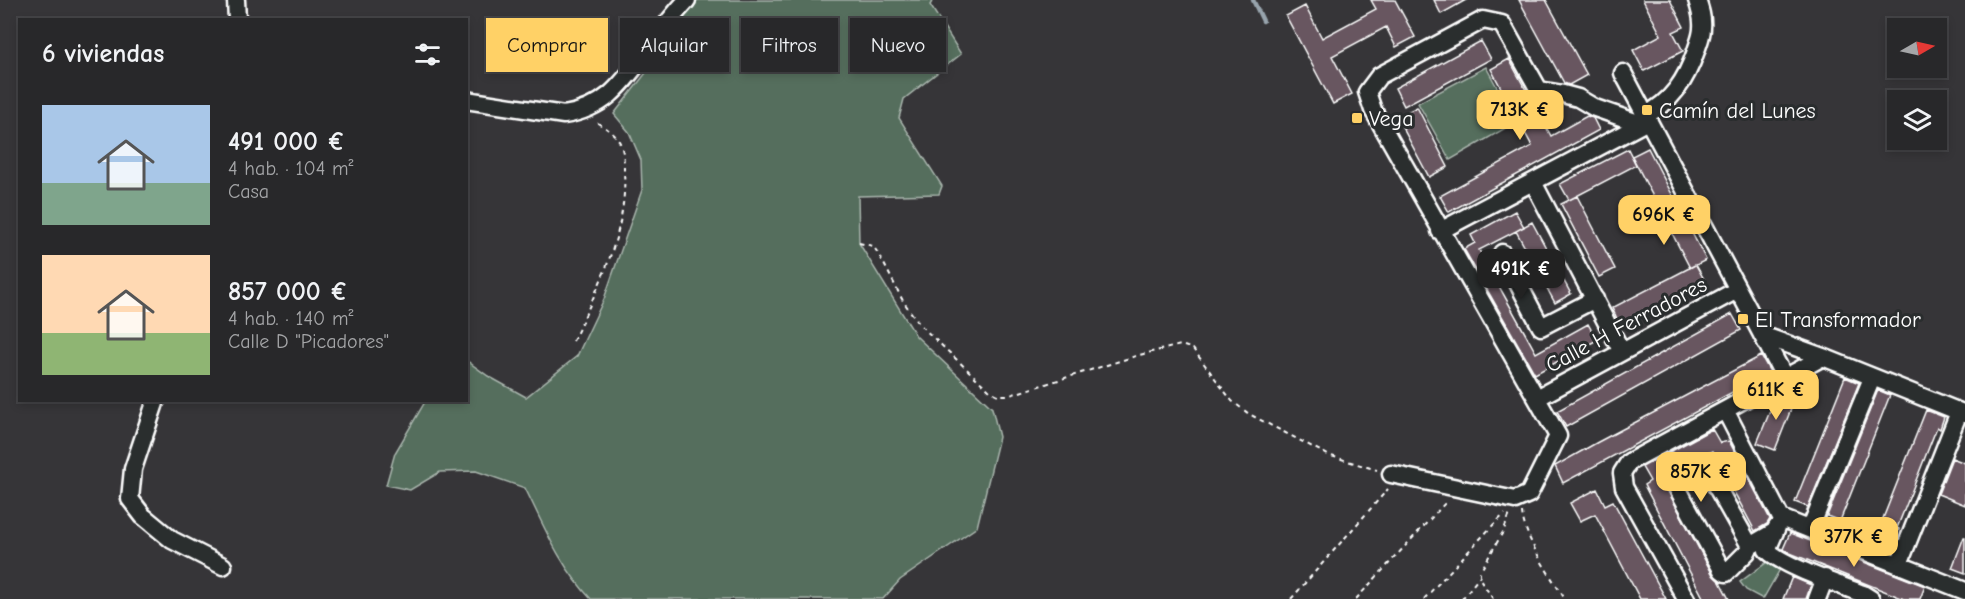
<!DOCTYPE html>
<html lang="es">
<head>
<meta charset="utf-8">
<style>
  body { margin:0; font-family:"Comic Neue",sans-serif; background:#343436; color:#f1f3f6; height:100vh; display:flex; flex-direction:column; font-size:22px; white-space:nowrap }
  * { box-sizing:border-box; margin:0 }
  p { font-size:20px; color:#a5a6a8 }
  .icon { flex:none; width:33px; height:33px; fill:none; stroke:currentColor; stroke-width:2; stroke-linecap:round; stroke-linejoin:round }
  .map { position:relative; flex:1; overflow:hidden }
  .details { position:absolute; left:18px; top:18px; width:450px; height:384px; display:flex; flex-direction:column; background:#28282a; border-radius:0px; box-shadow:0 3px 9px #0003,0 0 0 2px #444447 }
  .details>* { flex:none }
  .guide { position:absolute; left:486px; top:18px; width:570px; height:54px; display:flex; gap:12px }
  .needle { width:39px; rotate:81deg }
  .controls { position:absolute; left:1887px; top:18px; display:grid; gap:12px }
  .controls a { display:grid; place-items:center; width:60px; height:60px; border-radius:0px; background:#28282a; box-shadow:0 3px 9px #0003,0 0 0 2px #444447; font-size:30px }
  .price { position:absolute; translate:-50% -51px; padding:0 14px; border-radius:12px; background:#ffd166; color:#111; font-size:20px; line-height:39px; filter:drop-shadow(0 2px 3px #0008) }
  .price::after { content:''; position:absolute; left:50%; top:36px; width:18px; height:14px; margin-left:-9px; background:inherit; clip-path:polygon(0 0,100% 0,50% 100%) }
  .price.selected { background:#222; color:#fff }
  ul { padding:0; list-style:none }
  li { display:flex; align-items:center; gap:18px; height:150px; padding:0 24px }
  li span { display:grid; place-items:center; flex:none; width:168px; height:120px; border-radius:0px; color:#555 }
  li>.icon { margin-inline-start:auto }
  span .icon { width:72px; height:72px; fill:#fffc; stroke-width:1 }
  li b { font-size:26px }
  h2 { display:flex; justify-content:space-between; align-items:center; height:72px; padding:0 24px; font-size:26px }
  .tag { padding:0 21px; border-radius:0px; background:#28282a; box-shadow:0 3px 9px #0003,0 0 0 2px #444447; font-size:21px; line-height:54px }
  .tag.selected { background:#ffd166; color:#111 }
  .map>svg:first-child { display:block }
</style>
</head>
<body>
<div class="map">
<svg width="1965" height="599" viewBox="0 0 1965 599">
  <rect width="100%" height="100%" fill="#363538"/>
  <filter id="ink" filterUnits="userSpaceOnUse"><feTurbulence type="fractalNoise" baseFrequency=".0167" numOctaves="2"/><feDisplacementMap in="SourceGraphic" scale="12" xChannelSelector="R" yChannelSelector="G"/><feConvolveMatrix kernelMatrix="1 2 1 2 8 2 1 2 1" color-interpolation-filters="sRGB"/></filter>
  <g filter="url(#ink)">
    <path fill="#546e5d" stroke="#aab6ae" stroke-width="1.5" d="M687 0H933L930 5 961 54 904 99 899 118 942 186 939 194 858 196 859 243 916 336 992 408 999 437 977 527 900 580 883 599H591C559 565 545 528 525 488L476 471 440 472 410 490 386 485 395 453 425 402 422 401 466 400 467 361 488 376 526 397 577 356 604 299 642 190 641 160 629 132 614 114 649 69Z
      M1486 67 1516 122 1450 160 1418 103Z
      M1773 558 1783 564 1763 599 1746 590 1740 582Z"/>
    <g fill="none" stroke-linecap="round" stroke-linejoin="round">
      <path stroke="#98a4ad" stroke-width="4.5" d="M1253 0 1263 21"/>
    </g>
    <path fill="#675660" stroke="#fff" stroke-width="1.5" d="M1371 0H1395L1415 37 1396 47 1386 27 1332 56 1352 94 1333 104 1286 16 1305 6 1322 38 1376 9Z
      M1434 0H1466L1441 14Z
      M1519 0H1546L1587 75 1569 85 1564 83Z
      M1643 0H1670L1684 27 1673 32 1683 51 1644 71 1633 50 1661 35Z
      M1481 41 1491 59 1404 106 1395 88Z
      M1509 59 1551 136 1587 116 1593 118 1599 130 1449 212 1440 196 1532 146 1491 69Z
      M1417 107 1448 167 1429 177 1397 117Z
      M1648 148 1706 260 1696 265 1705 281 1620 325 1612 308 1695 265 1690 268 1632 156Z
      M1628 149 1636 165 1569 200 1560 184Z
      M1577 196 1615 269 1599 277 1561 204Z
      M1515 211 1524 227 1479 250 1536 353 1588 324 1597 340 1535 374 1464 249 1475 243 1471 235Z
      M1532 222 1571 294 1555 303 1516 231Z
      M1732 314 1741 330 1566 427 1557 411Z
      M1761 356 1770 372 1563 483 1555 466 1598 442Z
      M1845 377 1859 383 1808 507 1795 502Z
      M1878 390 1890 395 1840 521 1827 516Z
      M1779 393 1795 399 1775 450 1757 443 1777 394Z
      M1926 410 1944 417 1940 429 1937 427 1911 493 1897 528 1899 529 1894 543 1876 536Z
      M1712 429 1720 443 1729 441 1770 519 1767 524 1755 531 1712 451 1670 471 1665 476 1664 483 1713 575 1720 582 1729 599H1704L1644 485 1650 481 1642 467Z
      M1952 458 1965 463V505L1938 494Z
      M1597 489 1605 505 1613 501 1666 599H1640L1595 514 1580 521 1570 503Z
      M1790 533 1925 586 1920 599H1904L1790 553 1783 549Z
      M1964 537H1965V573L1952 568Z
      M1792 577 1811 585 1806 599H1783Z"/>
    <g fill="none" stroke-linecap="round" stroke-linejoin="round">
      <g stroke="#fff" stroke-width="21">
        <path id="minor" d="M236 0 237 20
          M1623 73 1785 378
          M466 100 564 115C608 108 624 81 649 48 661 31 673 15 687 0
          M1644 116C1672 102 1686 80 1696 51 1698 44 1702 36 1702 28 1703 18 1700 9 1697 0
          M1533 182 1622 352
          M1440 231 1646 122
          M1502 253 1541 327 1595 299
          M1762 335 1823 357
          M1537 398 1737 290
          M156 400 133 469 130 499 143 516 172 540 223 566
          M1725 410 1781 518 1965 591
          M1391 474 1515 500 1529 494 1558 436 1373 110 1367 92 1379 76 1483 20 1502 24 1539 90 1563 94 1578 98 1595 108 1641 124
          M1777 527 1767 550C1785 567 1838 584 1863 594L1871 599
          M1810 529 1872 378
          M1750 546 1747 552 1726 573 1722 570 1674 482 1675 480 1703 466 1706 468 1750 546 1774 532
          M1899 564 1959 412
          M1686 599 1624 487 1622 473 1629 462 1823 357 1965 414
          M1817 599 1825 578"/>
      </g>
      <path stroke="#fff" stroke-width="2" stroke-dasharray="4.5 4.5" stroke-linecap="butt" d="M859 243 873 246 880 256 903 301 920 325 990 391 998 395H1010L1139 355 1181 345 1193 349 1232 401 1249 414 1328 455 1377 470
        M573 341C598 287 628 232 624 171 624 161 624 152 620 143 616 134 605 127 596 122
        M1522 512C1524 538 1551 577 1565 599
        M1291 599 1388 489
        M1356 599 1447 501
        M1424 599 1494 524 1505 514
        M1462 599 1480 576
        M1493 599 1480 579V572L1503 532 1510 514"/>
      <use href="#minor" stroke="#2a2d2e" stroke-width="16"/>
    </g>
  </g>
  <g fill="#ffd166" stroke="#2a2d2e" stroke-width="2">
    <rect x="1641" y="104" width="12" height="12" rx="3"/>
    <rect x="1351" y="112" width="12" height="12" rx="3"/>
    <rect x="1737" y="313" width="12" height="12" rx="3"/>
  </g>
  <g text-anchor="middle" stroke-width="6" stroke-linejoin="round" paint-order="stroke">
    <g font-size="22" fill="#fff" stroke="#2a2d2e" text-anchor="start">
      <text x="1659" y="118">Camín del Lunes</text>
      <text x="1369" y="126">Vega</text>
      <text x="1755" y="327">El Transformador</text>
    </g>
    <g font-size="22" fill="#fff" stroke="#2a2d2e">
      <text transform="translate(1626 324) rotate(-28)" y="8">Calle H Ferradores</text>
    </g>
  </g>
</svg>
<div class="controls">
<a><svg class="needle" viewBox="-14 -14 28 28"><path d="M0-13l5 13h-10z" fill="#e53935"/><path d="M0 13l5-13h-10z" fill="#a5a6a8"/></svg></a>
<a><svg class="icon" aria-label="layers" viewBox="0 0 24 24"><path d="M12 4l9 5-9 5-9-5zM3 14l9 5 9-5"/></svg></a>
</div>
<b class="price" style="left:1520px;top:141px">713K €</b>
<b class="price" style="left:1664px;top:246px">696K €</b>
<b class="price selected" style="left:1521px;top:300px">491K €</b>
<b class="price" style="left:1776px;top:421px">611K €</b>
<b class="price" style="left:1701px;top:503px">857K €</b>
<b class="price" style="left:1854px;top:568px">377K €</b>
<div class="guide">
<a class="tag selected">Comprar</a>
<a class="tag">Alquilar</a>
<a class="tag">Filtros</a>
<a class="tag">Nuevo</a>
</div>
<section class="details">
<h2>6 viviendas<svg class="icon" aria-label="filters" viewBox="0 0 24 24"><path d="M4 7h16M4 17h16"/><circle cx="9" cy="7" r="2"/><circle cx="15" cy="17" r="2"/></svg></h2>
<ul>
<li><span style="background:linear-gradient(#a9c7e8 65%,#7fa58c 0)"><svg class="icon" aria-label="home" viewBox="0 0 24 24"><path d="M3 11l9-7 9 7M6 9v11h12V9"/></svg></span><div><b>491 000 €</b><p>4 hab. · 104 m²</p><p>Casa</p></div></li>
<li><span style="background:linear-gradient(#ffd9b3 65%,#8fb573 0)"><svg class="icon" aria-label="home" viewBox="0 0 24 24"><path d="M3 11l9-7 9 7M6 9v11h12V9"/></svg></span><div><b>857 000 €</b><p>4 hab. · 140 m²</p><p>Calle D &quot;Picadores&quot;</p></div></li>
</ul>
</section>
</div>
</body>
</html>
